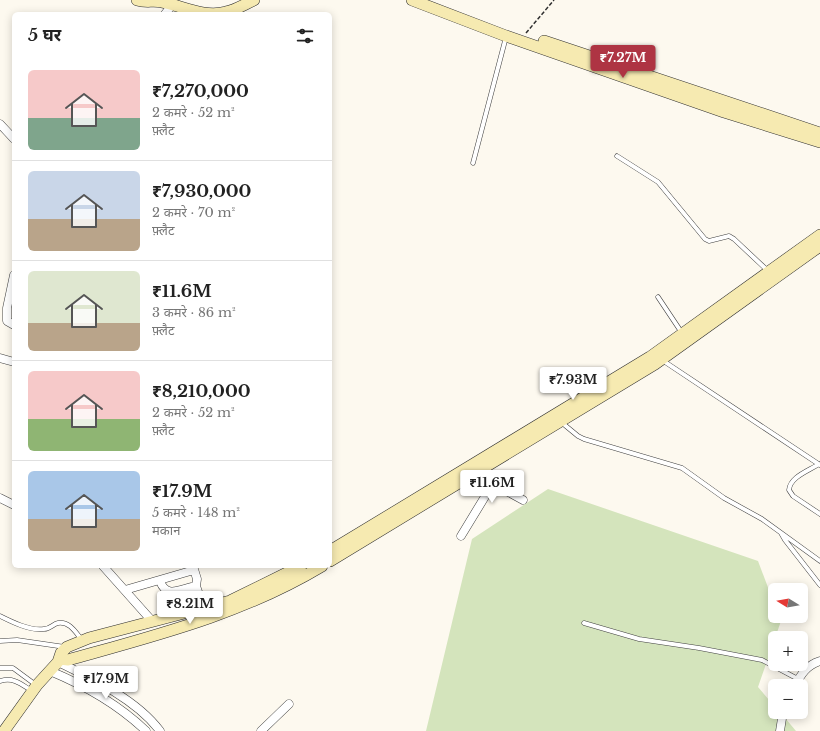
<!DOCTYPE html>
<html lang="hi">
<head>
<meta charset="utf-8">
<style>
  body { margin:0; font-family:"Libre Baskerville","Noto Sans Devanagari",serif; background:#f2f2f2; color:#222; height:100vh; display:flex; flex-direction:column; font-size:15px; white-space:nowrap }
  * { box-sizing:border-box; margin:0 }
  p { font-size:13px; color:#767676 }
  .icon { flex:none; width:22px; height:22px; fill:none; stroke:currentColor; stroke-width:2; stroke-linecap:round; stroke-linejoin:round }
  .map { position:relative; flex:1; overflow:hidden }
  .details { position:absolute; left:12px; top:12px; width:320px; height:556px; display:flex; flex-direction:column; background:#fff; border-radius:6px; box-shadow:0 2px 10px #0003 }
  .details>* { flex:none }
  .needle { width:26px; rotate:281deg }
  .controls { position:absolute; left:768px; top:583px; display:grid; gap:8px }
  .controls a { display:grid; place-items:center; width:40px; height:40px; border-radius:6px; background:#fff; box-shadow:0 2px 10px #0003; font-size:20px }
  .price { position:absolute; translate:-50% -34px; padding:0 9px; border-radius:4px; background:#fff; color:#222; font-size:13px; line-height:26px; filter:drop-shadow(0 1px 2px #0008) }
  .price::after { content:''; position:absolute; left:50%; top:24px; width:12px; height:9px; margin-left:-6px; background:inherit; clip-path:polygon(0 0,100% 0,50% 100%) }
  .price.current { background:#ae3443; color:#fff }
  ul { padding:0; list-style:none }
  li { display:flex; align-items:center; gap:12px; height:100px; padding:0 16px }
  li+li { border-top:1px solid #e0e0e0 }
  li span { display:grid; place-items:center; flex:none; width:112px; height:80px; border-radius:6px; color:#555 }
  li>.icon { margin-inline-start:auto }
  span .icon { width:48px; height:48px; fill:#fffc; stroke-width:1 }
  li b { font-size:17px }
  h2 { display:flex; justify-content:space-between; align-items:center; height:48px; padding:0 16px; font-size:17px }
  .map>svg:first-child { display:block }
</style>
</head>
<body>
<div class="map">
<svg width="820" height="731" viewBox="0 0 820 731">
  <rect width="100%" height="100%" fill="#fdf9ef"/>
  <path fill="#d4e4bc" d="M548 489 758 561 775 606V616H779L781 621 758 687 775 707V712H780L796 731H426L472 539Z"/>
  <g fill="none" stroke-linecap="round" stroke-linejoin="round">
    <g stroke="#404040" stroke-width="5">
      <path id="lane" d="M617 156 658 182 705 239 709 241 729 236 734 239 767 270
        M473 163 506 37
        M658 297 682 333
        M662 360 820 465
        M561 422 578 436 584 439 682 468 724 498 762 519 820 561
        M819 464C808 471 790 477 789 490L793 496 820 514
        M781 533 785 540 820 585
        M0 616C12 622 30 631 44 629 50 629 53 624 58 623 70 621 76 633 82 640
        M584 623 639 639 699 648 762 660 798 679
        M0 641 17 640 65 647
        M0 668H13L36 685
        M0 681C14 677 21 684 32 691"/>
    </g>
    <g stroke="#404040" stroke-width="9">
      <path id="street" d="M165 14 172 5
        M0 124 14 139
        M14 275 7 308V321L14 325
        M0 358 14 362
        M490 482 523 500
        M0 498 14 505
        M461 536 489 490V478L484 468
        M103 566 152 621
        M160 581C166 598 179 590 192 587L196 586 197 579 193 566
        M196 586 204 609
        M125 590 194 570
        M58 662C93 679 137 700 160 731
        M50 671C86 686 118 704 146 731
        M795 686C801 674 807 665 820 661
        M261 731 289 704
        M780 731 783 712"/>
    </g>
    <g stroke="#2f2f2f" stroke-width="12">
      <path id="secondary" d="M137 0C146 3 153 0 162 2 183 6 204 18 226 12 236 10 245 4 254 0
        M412 0 506 36 724 112 820 142
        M544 41 820 133
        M330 551 650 357 820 235
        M330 561 655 364 820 246
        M60 659 68 660C157 635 242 614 322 566
        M4 731 37 685 58 662 61 653 67 647 89 638 230 601 301 566"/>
    </g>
    <path stroke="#2f2f2f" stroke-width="1.5" stroke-dasharray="4 2" stroke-linecap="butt" d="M526 33 554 0"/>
    <use href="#lane" stroke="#fff" stroke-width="4"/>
    <use href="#street" stroke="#fff" stroke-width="8"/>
    <use href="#secondary" stroke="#f6eab1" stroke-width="11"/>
  </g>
</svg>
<div class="controls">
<a><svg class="needle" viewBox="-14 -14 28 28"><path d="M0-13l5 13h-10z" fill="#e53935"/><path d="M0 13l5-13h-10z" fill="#767676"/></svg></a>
<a>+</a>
<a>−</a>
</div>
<b class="price current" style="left:623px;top:79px">₹7.27M</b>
<b class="price" style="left:573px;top:401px">₹7.93M</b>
<b class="price" style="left:492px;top:504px">₹11.6M</b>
<b class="price" style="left:190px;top:625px">₹8.21M</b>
<b class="price" style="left:106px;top:700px">₹17.9M</b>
<section class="details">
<h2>5 घर<svg class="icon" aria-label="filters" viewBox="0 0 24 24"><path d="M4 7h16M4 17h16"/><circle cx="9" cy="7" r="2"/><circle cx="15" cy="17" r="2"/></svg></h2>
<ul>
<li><span style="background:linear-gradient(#f6c9c9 60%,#7fa58c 0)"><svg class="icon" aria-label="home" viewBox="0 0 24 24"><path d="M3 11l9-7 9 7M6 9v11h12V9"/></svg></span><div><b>₹7,270,000</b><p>2 कमरे · 52 m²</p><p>फ़्लैट</p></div></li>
<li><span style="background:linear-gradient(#c9d6e8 60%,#b9a48a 0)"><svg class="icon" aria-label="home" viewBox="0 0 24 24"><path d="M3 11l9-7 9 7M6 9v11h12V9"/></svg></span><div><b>₹7,930,000</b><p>2 कमरे · 70 m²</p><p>फ़्लैट</p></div></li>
<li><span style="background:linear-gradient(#dfe7d0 65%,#b9a48a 0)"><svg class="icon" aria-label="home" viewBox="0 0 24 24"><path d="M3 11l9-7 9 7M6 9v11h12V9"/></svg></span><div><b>₹11.6M</b><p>3 कमरे · 86 m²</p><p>फ़्लैट</p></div></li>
<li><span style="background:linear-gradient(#f6c9c9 60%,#8fb573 0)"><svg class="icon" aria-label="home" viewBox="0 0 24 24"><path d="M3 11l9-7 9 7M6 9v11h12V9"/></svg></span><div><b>₹8,210,000</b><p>2 कमरे · 52 m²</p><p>फ़्लैट</p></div></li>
<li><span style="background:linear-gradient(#a9c7e8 60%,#b9a48a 0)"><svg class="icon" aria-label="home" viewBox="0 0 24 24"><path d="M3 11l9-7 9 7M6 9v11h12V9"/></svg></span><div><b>₹17.9M</b><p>5 कमरे · 148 m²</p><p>मकान</p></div></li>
</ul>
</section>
</div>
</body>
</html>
